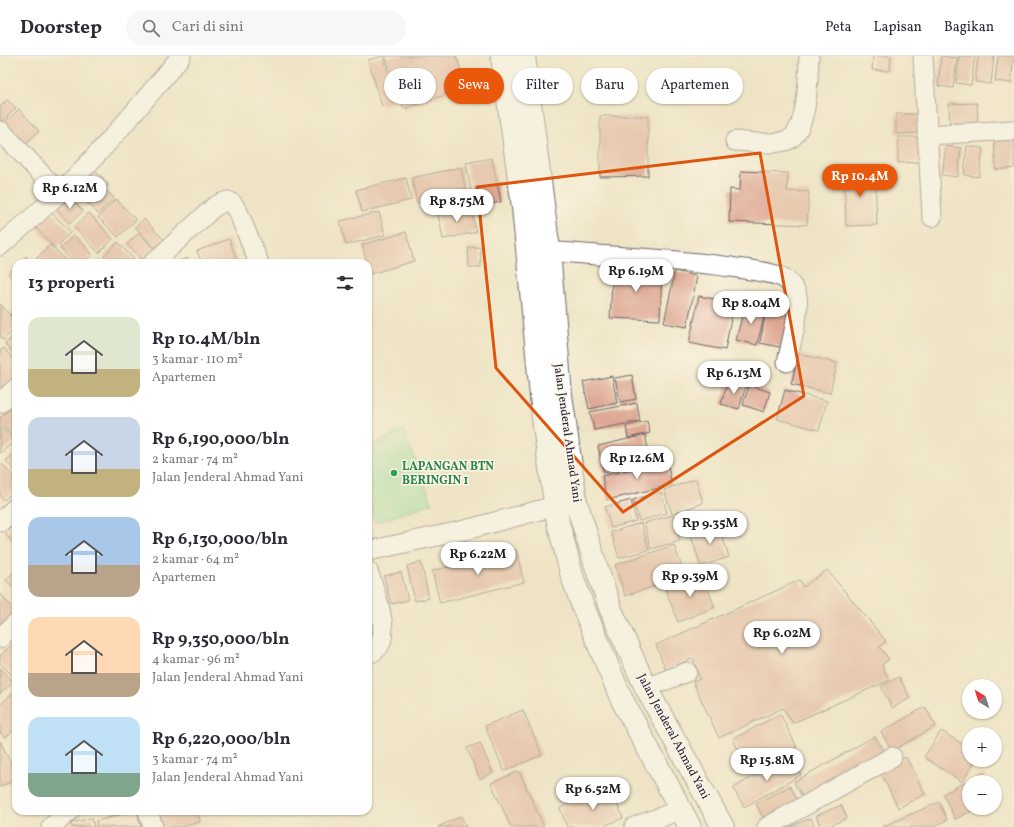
<!DOCTYPE html>
<html lang="id">
<head>
<meta charset="utf-8">
<style>
  body { margin:0; font-family:Vollkorn,serif; background:#f7f7f7; color:#2b2b33; height:100vh; display:flex; flex-direction:column; font-size:15px; white-space:nowrap }
  * { box-sizing:border-box; margin:0 }
  p { font-size:13px; color:#7c7c81 }
  .icon { flex:none; width:22px; height:22px; fill:none; stroke:currentColor; stroke-width:2; stroke-linecap:round; stroke-linejoin:round }
  .map { position:relative; flex:1; overflow:hidden }
  .drawer { position:absolute; left:12px; top:203px; width:360px; height:556px; display:flex; flex-direction:column; background:#fff; border-radius:12px; box-shadow:0 1px 3px #0004 }
  .drawer>* { flex:none }
  .guide { position:absolute; left:384px; top:12px; width:380px; height:36px; display:flex; gap:8px }
  .needle { width:26px; rotate:322deg }
  .controls { position:absolute; left:962px; top:623px; display:grid; gap:8px }
  .controls a { display:grid; place-items:center; width:40px; height:40px; border-radius:50%; background:#fff; box-shadow:0 1px 3px #0004; font-size:20px }
  .price { position:absolute; translate:-50% -34px; padding:0 9px; border-radius:14px; background:#fff; color:#222; font-size:13px; line-height:26px; filter:drop-shadow(0 1px 2px #0008) }
  .price::after { content:''; position:absolute; left:50%; top:24px; width:12px; height:9px; margin-left:-6px; background:inherit; clip-path:polygon(0 0,100% 0,50% 100%) }
  .price.current { background:#ea580c; color:#fff }
  ul { padding:0; list-style:none }
  li { display:flex; align-items:center; gap:12px; height:100px; padding:0 16px }
  li span { display:grid; place-items:center; flex:none; width:112px; height:80px; border-radius:12px; color:#555 }
  li>.icon { margin-inline-start:auto }
  span .icon { width:48px; height:48px; fill:#fffc; stroke-width:1 }
  li b { font-size:17px }
  h2 { display:flex; justify-content:space-between; align-items:center; height:48px; padding:0 16px; font-size:17px }
  .chip { padding:0 14px; border-radius:18px; background:#fff; box-shadow:0 1px 3px #0004; font-size:14px; line-height:36px }
  .chip.current { background:#ea580c; color:#fff }
  header { display:flex; align-items:center; gap:24px; box-sizing:border-box; height:56px; padding:0 20px; background:#fff; border-bottom:1px solid #e1e1e2 }
  header strong { font-size:19px }
  nav { display:flex; gap:22px; margin-inline-start:auto; font-size:14px }
  .search { width:280px; height:36px; background:#f7f7f7; display:flex; align-items:center; gap:10px; box-sizing:border-box; padding:0 14px; border-radius:22px; color:#7c7c81; font-size:15px }
  .map>svg:first-child { display:block }
</style>
</head>
<body>
<header>
<strong>Doorstep</strong>
<div class="search"><svg class="icon" aria-label="search" viewBox="0 0 24 24"><circle cx="10" cy="10" r="6"/><path d="M15 15l6 6"/></svg>Cari di sini</div>
<nav><a>Peta</a><a>Lapisan</a><a>Bagikan</a></nav>
</header>
<div class="map">
<svg width="1014" height="771" viewBox="0 0 1014 771">
  <rect width="100%" height="100%" fill="#fcf5e5"/>
  <filter id="ink" filterUnits="userSpaceOnUse"><feTurbulence type="fractalNoise" baseFrequency=".025" numOctaves="2"/><feDisplacementMap in="SourceGraphic" scale="8" xChannelSelector="R" yChannelSelector="G"/><feConvolveMatrix kernelMatrix="1 2 1 2 8 2 1 2 1" color-interpolation-filters="sRGB"/></filter>
  <filter id="wash" filterUnits="userSpaceOnUse"><feTurbulence type="fractalNoise" baseFrequency=".012" numOctaves="4" result="noise"/><feDisplacementMap in="SourceGraphic" scale="16" xChannelSelector="R" yChannelSelector="G"/><feGaussianBlur stdDeviation="0.9" result="paint"/><feColorMatrix in="noise" values="0 0 0 0 0 0 0 0 0 0 0 0 0 0 0 0 0 1.4 0 .05"/><feComposite in="paint" operator="in"/></filter>
  <g filter="url(#wash)">
    <rect width="100%" height="100%" fill="#eee4c5"/>
    <path fill="#92df9d" stroke="#5a806c" d="M403 373 432 447 375 467 368 440V393Z"/>
    <g id="blocks">
      <path fill="#dea994" d="M383 0 397 45 382 50 368 4Z
        M385 0H456L467 31 404 53Z
        M873 0H891L890 15 872 14Z
        M941 0 957 2 953 32 938 30Z
        M959 0H975L971 29 956 27Z
        M978 0H994L991 28 975 26Z
        M998 0H1014L1011 27 995 25Z
        M7 44 16 52 0 68V51Z
        M977 47 978 70 950 72 949 48Z
        M19 53 39 75 25 88 5 66Z
        M896 58H918L919 77 896 78Z
        M600 60H648V120L600 121Z
        M898 81H921V106L898 107Z
        M1014 84V112L996 114 994 85Z
        M946 90 961 92 958 121 942 119Z
        M967 90 983 92 979 121 964 119Z
        M492 102 501 146 474 151 466 107Z
        M461 111 466 137 417 147 412 122Z
        M95 115 109 129 89 149 75 135Z
        M741 115 788 117 787 135 809 136 807 169 729 166 730 133 740 134Z
        M875 115 877 169 846 170 844 116Z
        M406 122 411 144 362 156 356 134Z
        M106 135 114 142 98 158 91 150Z
        M69 141 83 155 70 167 57 153Z
        M116 143 136 164 118 181 98 161Z
        M471 151 476 176 443 183 438 158Z
        M51 156 71 176 55 192 35 171Z
        M379 156 385 179 346 189 340 165Z
        M89 157 113 183 99 197 74 171Z
        M144 163 167 187 158 195 135 171Z
        M406 176 414 205 370 218 362 189Z
        M139 177 155 194 143 205 127 188Z
        M74 179 92 198 83 207H74L60 192Z
        M229 183 238 207H202L197 195Z
        M118 186 137 207H110L104 200Z
        M50 189 69 207H38L35 204Z
        M480 191 481 211H469L468 192Z
        M26 200 33 207H19Z
        M188 202 190 207H174Z
        M101 203 105 207H96Z
        M16 210V227L8 218Z
        M613 211 662 212 660 264 610 262Z
        M675 215 697 220 687 271 664 267Z
        M699 240 734 247 725 294 689 287Z
        M0 248 16 266V272L3 284 0 281Z
        M745 249 766 253 757 289 736 284Z
        M767 249 791 253 784 292 760 287Z
        M16 253V265L10 259Z
        M16 278V301L5 288Z
        M4 292 16 306V319L2 332 0 329V295Z
        M799 298 837 307 830 337 791 328Z
        M632 319 636 343 620 346 615 322Z
        M612 320 617 347 589 353 583 326Z
        M728 325 746 330 739 353 721 348Z
        M749 329 770 336 764 356 743 349Z
        M785 334 827 345 819 374 777 363Z
        M637 347 640 365 594 374 590 356Z
        M12 351 16 356V385L0 368V362Z
        M647 365 650 377 628 382 626 370Z
        M0 371 13 386 1 397 0 395Z
        M645 379 651 406 604 417 598 390Z
        M16 396V416L6 405Z
        M667 405 672 429 607 444 602 420Z
        M2 408 16 423V434L4 444 0 439V410Z
        M696 423 703 447 672 458 664 434Z
        M661 436 667 457 639 465 633 444Z
        M631 444 636 465 611 472 605 451Z
        M673 459 680 485 651 493 644 467Z
        M16 467V489L5 478Z
        M641 467 649 494 619 502 611 476Z
        M718 467 729 501 701 510 690 477Z
        M674 489 685 520 625 540 615 509Z
        M516 494 524 526 440 547 432 515Z
        M421 506 429 542 415 545 407 510Z
        M16 514V534L6 524Z
        M827 514 886 585 879 591 889 603 882 609 889 624 793 667 783 652 719 682 693 626 700 623 693 602 666 614 656 589 800 524 803 531Z
        M401 516 408 544 391 548 384 520Z
        M702 517 715 551 678 566 665 532Z
        M0 538 16 555V558L0 573Z
        M368 571 374 585 368 588Z
        M16 584V623L0 607V600Z
        M0 612 13 626 0 638Z
        M899 621 910 642 892 652 881 630Z
        M16 634V672L5 682 0 676V649Z
        M925 651 936 670 892 695 881 676Z
        M523 654 542 699 504 715 485 670Z
        M780 658 797 691 749 715 733 683Z
        M941 675 969 692V704H976L962 726 924 701Z
        M875 680 886 698 804 744 794 726Z
        M0 685 16 718V723L0 731Z
        M480 687 493 717 480 723 467 692Z
        M791 700 801 719 744 751 733 732Z
        M906 701 925 738 898 752 880 715Z
        M519 715 544 771H511L491 727Z
        M984 717 989 726H969V752H978L955 763 943 738Z
        M790 730 799 747 765 765 756 748Z
        M610 731 623 762 601 771H567L560 752Z
        M939 746 947 764 932 771H882Z
        M841 749 847 762 827 771H821L816 760Z
        M109 755H127L110 760Z
        M137 755 141 771H97L96 765Z
        M157 755H198L200 766 180 771H161Z
        M461 760 466 771H438Z
        M92 762 94 771H72L71 767Z
        M811 762 815 771H790Z"/>
    </g>
  </g>
  <g filter="url(#ink)">
    <use href="#blocks" fill-opacity="0" stroke="#69666b" stroke-width="1"/>
    <g fill="none" stroke-linecap="round" stroke-linejoin="round">
      <g stroke="#69666b" stroke-width="21">
        <path id="street" d="M923 0 932 161
          M1 75 59 137
          M927 79 1014 74
          M735 85C749 86 772 89 785 85 809 79 808 20 809 0
          M0 190C30 164 60 138 87 109 120 74 151 37 181 0
          M549 195C610 201 671 202 731 211 748 214 766 215 782 221 788 224 793 231 796 237 802 250 790 291 787 306
          M153 207 214 151 221 147 228 145 233 148 239 158 259 207
          M0 347 16 332
          M0 466 16 451
          M368 495 465 474 555 450
          M368 515C374 534 398 589 368 598
          M0 582 16 567
          M646 632 687 616
          M148 755 153 771
          M51 771 70 755
          M634 771 680 754
          M767 771 892 701"/>
      </g>
      <g stroke="#69666b" stroke-width="24">
        <path id="highway" d="M502 0 523 151 544 371 558 466 572 520 582 548 621 642 690 771
          M524 0 549 195 561 339 576 446 597 513 611 554 646 632 723 771"/>
      </g>
      <use href="#street" stroke="#fff" stroke-width="19"/>
      <use href="#highway" stroke="#fff" stroke-width="22"/>
    </g>
  </g>
  <path d="M0 0H1014V771H0ZM760 97 804 340 623 456 496 312 477 131Z" fill="#eee4c5" fill-opacity=".55" fill-rule="evenodd"/>
  <path fill="none" stroke="#de560e" stroke-width="3" stroke-linejoin="round" d="M760 97 804 340 623 456 496 312 477 131Z"/>
  <circle fill="#2e9e5b" stroke="#fcf5e5" stroke-width="1.5" cx="394" cy="417" r="4"/>
  <g text-anchor="middle" stroke-width="3" stroke-linejoin="round" paint-order="stroke">
    <g font-size="12" fill="#22223b" stroke="#fcf5e5">
      <text transform="translate(568 377) rotate(82)" y="4">Jalan Jenderal Ahmad Yani</text>
      <text transform="translate(674 680) rotate(62)" y="4">Jalan Jenderal Ahmad Yani</text>
    </g>
    <g font-size="12" font-weight="bold" fill="#27864d" stroke="#fcf5e5" text-anchor="start">
      <text x="402" y="414">LAPANGAN BTN<tspan x="402" dy="14">BERINGIN 1</tspan></text>
    </g>
  </g>
</svg>
<div class="controls">
<a><svg class="needle" viewBox="-14 -14 28 28"><path d="M0-13l5 13h-10z" fill="#e53935"/><path d="M0 13l5-13h-10z" fill="#7c7c81"/></svg></a>
<a>+</a>
<a>−</a>
</div>
<b class="price current" style="left:860px;top:142px">Rp 10.4M</b>
<b class="price" style="left:70px;top:154px">Rp 6.12M</b>
<b class="price" style="left:457px;top:167px">Rp 8.75M</b>
<b class="price" style="left:636px;top:237px">Rp 6.19M</b>
<b class="price" style="left:751px;top:269px">Rp 8.04M</b>
<b class="price" style="left:734px;top:339px">Rp 6.13M</b>
<b class="price" style="left:637px;top:424px">Rp 12.6M</b>
<b class="price" style="left:710px;top:489px">Rp 9.35M</b>
<b class="price" style="left:478px;top:520px">Rp 6.22M</b>
<b class="price" style="left:690px;top:542px">Rp 9.39M</b>
<b class="price" style="left:782px;top:599px">Rp 6.02M</b>
<b class="price" style="left:767px;top:726px">Rp 15.8M</b>
<b class="price" style="left:593px;top:755px">Rp 6.52M</b>
<div class="guide">
<a class="chip">Beli</a>
<a class="chip current">Sewa</a>
<a class="chip">Filter</a>
<a class="chip">Baru</a>
<a class="chip">Apartemen</a>
</div>
<section class="drawer">
<h2>13 properti<svg class="icon" aria-label="filters" viewBox="0 0 24 24"><path d="M4 7h16M4 17h16"/><circle cx="9" cy="7" r="2"/><circle cx="15" cy="17" r="2"/></svg></h2>
<ul>
<li><span style="background:linear-gradient(#dfe7d0 65%,#c2b280 0)"><svg class="icon" aria-label="home" viewBox="0 0 24 24"><path d="M3 11l9-7 9 7M6 9v11h12V9"/></svg></span><div><b>Rp 10.4M/bln</b><p>3 kamar · 110 m²</p><p>Apartemen</p></div></li>
<li><span style="background:linear-gradient(#c9d6e8 65%,#c2b280 0)"><svg class="icon" aria-label="home" viewBox="0 0 24 24"><path d="M3 11l9-7 9 7M6 9v11h12V9"/></svg></span><div><b>Rp 6,190,000/bln</b><p>2 kamar · 74 m²</p><p>Jalan Jenderal Ahmad Yani</p></div></li>
<li><span style="background:linear-gradient(#a9c7e8 60%,#b9a48a 0)"><svg class="icon" aria-label="home" viewBox="0 0 24 24"><path d="M3 11l9-7 9 7M6 9v11h12V9"/></svg></span><div><b>Rp 6,130,000/bln</b><p>2 kamar · 64 m²</p><p>Apartemen</p></div></li>
<li><span style="background:linear-gradient(#ffd9b3 70%,#b9a48a 0)"><svg class="icon" aria-label="home" viewBox="0 0 24 24"><path d="M3 11l9-7 9 7M6 9v11h12V9"/></svg></span><div><b>Rp 9,350,000/bln</b><p>4 kamar · 96 m²</p><p>Jalan Jenderal Ahmad Yani</p></div></li>
<li><span style="background:linear-gradient(#bfe0f5 70%,#7fa58c 0)"><svg class="icon" aria-label="home" viewBox="0 0 24 24"><path d="M3 11l9-7 9 7M6 9v11h12V9"/></svg></span><div><b>Rp 6,220,000/bln</b><p>3 kamar · 74 m²</p><p>Jalan Jenderal Ahmad Yani</p></div></li>
</ul>
</section>
</div>
</body>
</html>
